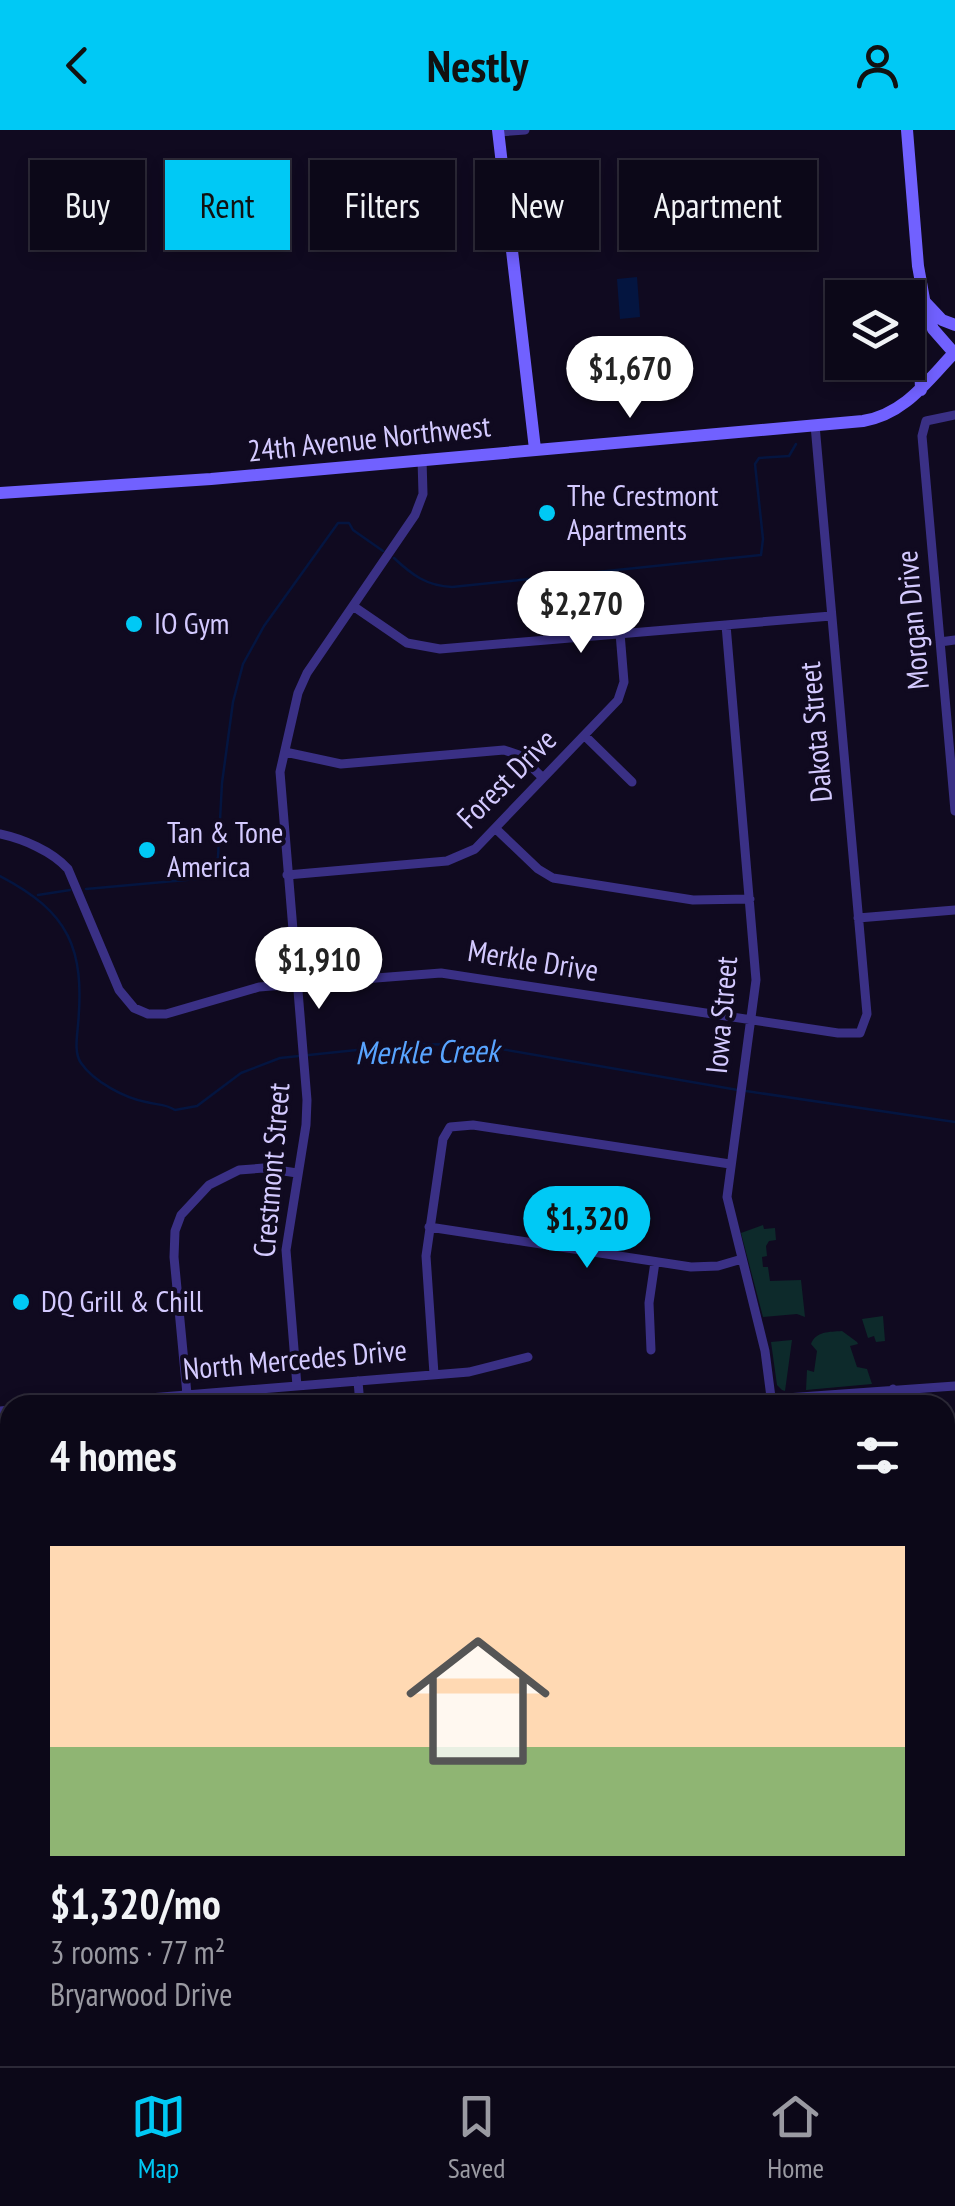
<!DOCTYPE html>
<html lang="en">
<head>
<meta charset="utf-8">
<style>
  body { margin:0; font-family:"PT Sans Narrow",sans-serif; background:#1a1625; color:#f1f3f6; height:100vh; display:flex; flex-direction:column; font-size:38px; white-space:nowrap }
  * { box-sizing:border-box; margin:0 }
  p { font-size:32px; color:#9a9aa2 }
  .icon { flex:none; width:55px; height:55px; fill:none; stroke:currentColor; stroke-width:2; stroke-linecap:round; stroke-linejoin:round }
  .map { position:relative; flex:1; overflow:hidden }
  .panel { position:absolute; left:0px; top:1265px; width:955px; height:672px; display:flex; flex-direction:column; background:#0c0818; border-radius:30px 30px 0 0; box-shadow:0 5px 15px #0003,0 0 0 2px #2c2937 }
  .panel>* { flex:none }
  .banner { position:absolute; left:30px; top:30px; width:895px; height:90px; display:flex; gap:20px }
  .fabs { position:absolute; left:825px; top:150px; display:grid; gap:20px }
  .fabs a { display:grid; place-items:center; width:100px; height:100px; border-radius:0px; background:#0c0818; box-shadow:0 5px 15px #0003,0 0 0 2px #2c2937; font-size:50px }
  .price { position:absolute; translate:-50% -85px; padding:0 22px; border-radius:35px; background:#fff; color:#222; font-size:32px; line-height:65px; filter:drop-shadow(0 2px 5px #0008) }
  .price::after { content:''; position:absolute; left:50%; top:60px; width:30px; height:22px; margin-left:-15px; background:inherit; clip-path:polygon(0 0,100% 0,50% 100%) }
  .price.active { background:#00c9f5; color:#111 }
  ul { padding:0; list-style:none }
  li { display:grid; align-content:center; gap:20px; height:530px; padding:0 50px }
  li span { display:grid; place-items:center; height:310px; border-radius:0px; color:#555 }
  li>.icon { margin-inline-start:auto }
  span .icon { width:180px; height:180px; fill:#fffc; stroke-width:1 }
  li b { font-size:42px }
  h2 { display:flex; justify-content:space-between; align-items:center; height:120px; padding:0 50px; font-size:42px }
  .tag { padding:0 35px; border-radius:0px; background:#0c0818; box-shadow:0 5px 15px #0003,0 0 0 2px #2c2937; font-size:35px; line-height:90px }
  .tag.active { background:#00c9f5; color:#111 }
  header { display:flex; justify-content:space-between; align-items:center; height:130px; padding:0 50px; background:#00c9f5; color:#111; font-size:45px; font-weight:800 }
  .tab-bar { display:flex; justify-content:space-around; align-items:center; height:140px; border-top:2px solid #2c2937; background:#0c0818; font-size:28px; color:#9a9aa2 }
  .tab-bar a { display:grid; justify-items:center; gap:5px }
  .tab-bar .active { color:#00c9f5 }
  .map>svg:first-child { display:block }
</style>
</head>
<body>
<header><svg class="icon" aria-label="back" viewBox="0 0 24 24"><path d="M15 5l-7 7 7 7"/></svg>Nestly<svg class="icon" aria-label="person" viewBox="0 0 24 24"><circle cx="12" cy="8" r="4"/><path d="M4 21q1-7 8-7t8 7"/></svg></header>
<div class="map">
<svg width="955" height="1936" viewBox="0 0 955 1936">
  <rect width="100%" height="100%" fill="#100a20"/>
  <path fill="#0d2a2b" d="M763 1095 764 1099 775 1098 776 1110 769 1111 766 1116 767 1126 762 1127 763 1137H768L770 1151 801 1150 805 1187 797 1184 763 1187 741 1103Z
    M883 1186 885 1211 876 1212 874 1206 868 1208 862 1189Z
    M842 1201 857 1212 858 1214 850 1216 857 1237 867 1239 872 1254 806 1260 807 1240 814 1242 817 1221 811 1214C816 1201 829 1202 842 1201Z
    M792 1210 785 1261 782 1260 777 1255 771 1212Z"/>
  <path fill="#041540" d="M637 147 640 187 620 189 617 149Z"/>
  <g fill="none" stroke-linecap="round" stroke-linejoin="round">
    <path stroke="#041540" stroke-width="2.5" d="M394 428C412 445 427 456 452 457L761 425 763 409 755 334 759 328 789 326 796 314
      M0 746C69 782 85 818 78 895 77 907 74 923 81 933 94 952 125 968 146 972 157 975 166 974 175 980L197 976 241 943 280 928 414 914 478 915 738 960
      M86 759 208 748 218 727 222 653 233 572 243 534 264 496 338 393H349L353 400 383 421
      M38 765 70 760
      M746 961 955 992"/>
    <path stroke="#3a3085" stroke-width="9" d="M499 2 525 0
      M955 285 926 291 922 306 955 681
      M353 476 407 513 440 519 831 486
      M726 495 756 850 727 1067 765 1221 772 1275
      M940 512 955 510
      M585 606 632 652
      M285 622 341 634 504 620 519 625 543 648
      M495 698 538 739 553 748 693 770 750 769
      M0 704C23 709 52 721 68 739L119 860 134 878 148 884H166L259 857 441 843 838 903H860L867 884 815 295
      M287 745 447 731 475 719 618 570 624 552 620 503
      M858 788 955 780
      M429 1097 691 1137 718 1136 742 1129
      M651 1220 649 1173 655 1132
      M434 1244 426 1126 443 1009 450 997 473 995 730 1034
      M358 1251 360 1275
      M297 1256 286 1120 306 995 307 970 280 642 298 563 307 543 415 385 423 364 422 329
      M893 1259 894 1275
      M187 1264 174 1127 175 1101 181 1085 209 1055 239 1040 264 1038 297 1043
      M772 1269 955 1256
      M64 1275 469 1242 528 1227
      M0 1281 10 1280
      M945 1735 955 1734
      M945 1884 949 1936
      M338 1928 346 1936
      M472 1928 473 1936
      M589 1928 590 1936
      M706 1928 707 1936
      M828 1928 829 1936
      M301 1936 312 1928"/>
    <path stroke="#7161ff" stroke-width="12" d="M498 0 535 319
      M907 0 918 136 926 180 933 199 955 224
      M926 173 942 190 955 195
      M921 260 919 198 924 181
      M0 363 211 349 863 291C905 284 927 251 955 222
      M0 1824 10 1823"/>
    <path stroke="#cc51ff" stroke-width="14" d="M0 1340 10 1448
      M0 1468 10 1590
      M42 1928 43 1936
      M54 1928 55 1936"/>
  </g>
  <g fill="#00c9f5" stroke="#100a20" stroke-width="4">
    <circle cx="547" cy="383" r="10"/>
    <circle cx="134" cy="494" r="10"/>
    <circle cx="147" cy="720" r="10"/>
    <circle cx="21" cy="1172" r="10"/>
  </g>
  <g text-anchor="middle" stroke-width="8" stroke-linejoin="round" paint-order="stroke">
    <g font-size="30" fill="#d4caff" stroke="#100a20">
      <text transform="translate(369 309) rotate(-6)" y="10">24th Avenue Northwest</text>
      <text transform="translate(913 490) rotate(-95)" y="10">Morgan Drive</text>
      <text transform="translate(816 602) rotate(-95)" y="10">Dakota Street</text>
      <text transform="translate(507 649) rotate(-45)" y="10">Forest Drive</text>
      <text transform="translate(533 831) rotate(9)" y="10">Merkle Drive</text>
      <text transform="translate(722 885) rotate(-85)" y="10">Iowa Street</text>
      <text transform="translate(272 1040) rotate(-85)" y="10">Crestmont Street</text>
      <text transform="translate(295 1230) rotate(-5)" y="10">North Mercedes Drive</text>
    </g>
    <g font-size="30" fill="#d4caff" stroke="#100a20" text-anchor="start">
      <text x="567" y="376">The Crestmont<tspan x="567" dy="34">Apartments</tspan></text>
      <text x="154" y="504">IO Gym</text>
      <text x="167" y="713">Tan &amp; Tone<tspan x="167" dy="34">America</tspan></text>
      <text x="41" y="1182">DQ Grill &amp; Chill</text>
    </g>
    <g font-size="32" font-style="italic" fill="#58a4ff" stroke="#100a20">
      <text transform="translate(427 922) rotate(-1)" y="11">Merkle Creek</text>
    </g>
  </g>
</svg>
<div class="fabs">
<a><svg class="icon" aria-label="layers" viewBox="0 0 24 24"><path d="M12 4l9 5-9 5-9-5zM3 14l9 5 9-5"/></svg></a>
</div>
<b class="price" style="left:630px;top:291px">$1,670</b>
<b class="price" style="left:581px;top:526px">$2,270</b>
<b class="price" style="left:319px;top:882px">$1,910</b>
<b class="price active" style="left:587px;top:1141px">$1,320</b>
<div class="banner">
<a class="tag">Buy</a>
<a class="tag active">Rent</a>
<a class="tag">Filters</a>
<a class="tag">New</a>
<a class="tag">Apartment</a>
</div>
<section class="panel">
<h2>4 homes<svg class="icon" aria-label="filters" viewBox="0 0 24 24"><path d="M4 7h16M4 17h16"/><circle cx="9" cy="7" r="2"/><circle cx="15" cy="17" r="2"/></svg></h2>
<ul>
<li><span style="background:linear-gradient(#ffd9b3 65%,#8fb573 0)"><svg class="icon" aria-label="home" viewBox="0 0 24 24"><path d="M3 11l9-7 9 7M6 9v11h12V9"/></svg></span><div><b>$1,320/mo</b><p>3 rooms · 77 m²</p><p>Bryarwood Drive</p></div></li>
</ul>
</section>
</div>
<nav class="tab-bar">
<a class="active"><svg class="icon" aria-label="map" viewBox="0 0 24 24"><path d="M3 6l6-2 6 2 6-2v14l-6 2-6-2-6 2zM9 4v14M15 6v14"/></svg>Map</a>
<a><svg class="icon" aria-label="saved" viewBox="0 0 24 24"><path d="M7 4h10v16l-5-4-5 4z"/></svg>Saved</a>
<a><svg class="icon" aria-label="home" viewBox="0 0 24 24"><path d="M3 11l9-7 9 7M6 9v11h12V9"/></svg>Home</a>
</nav>
</body>
</html>
